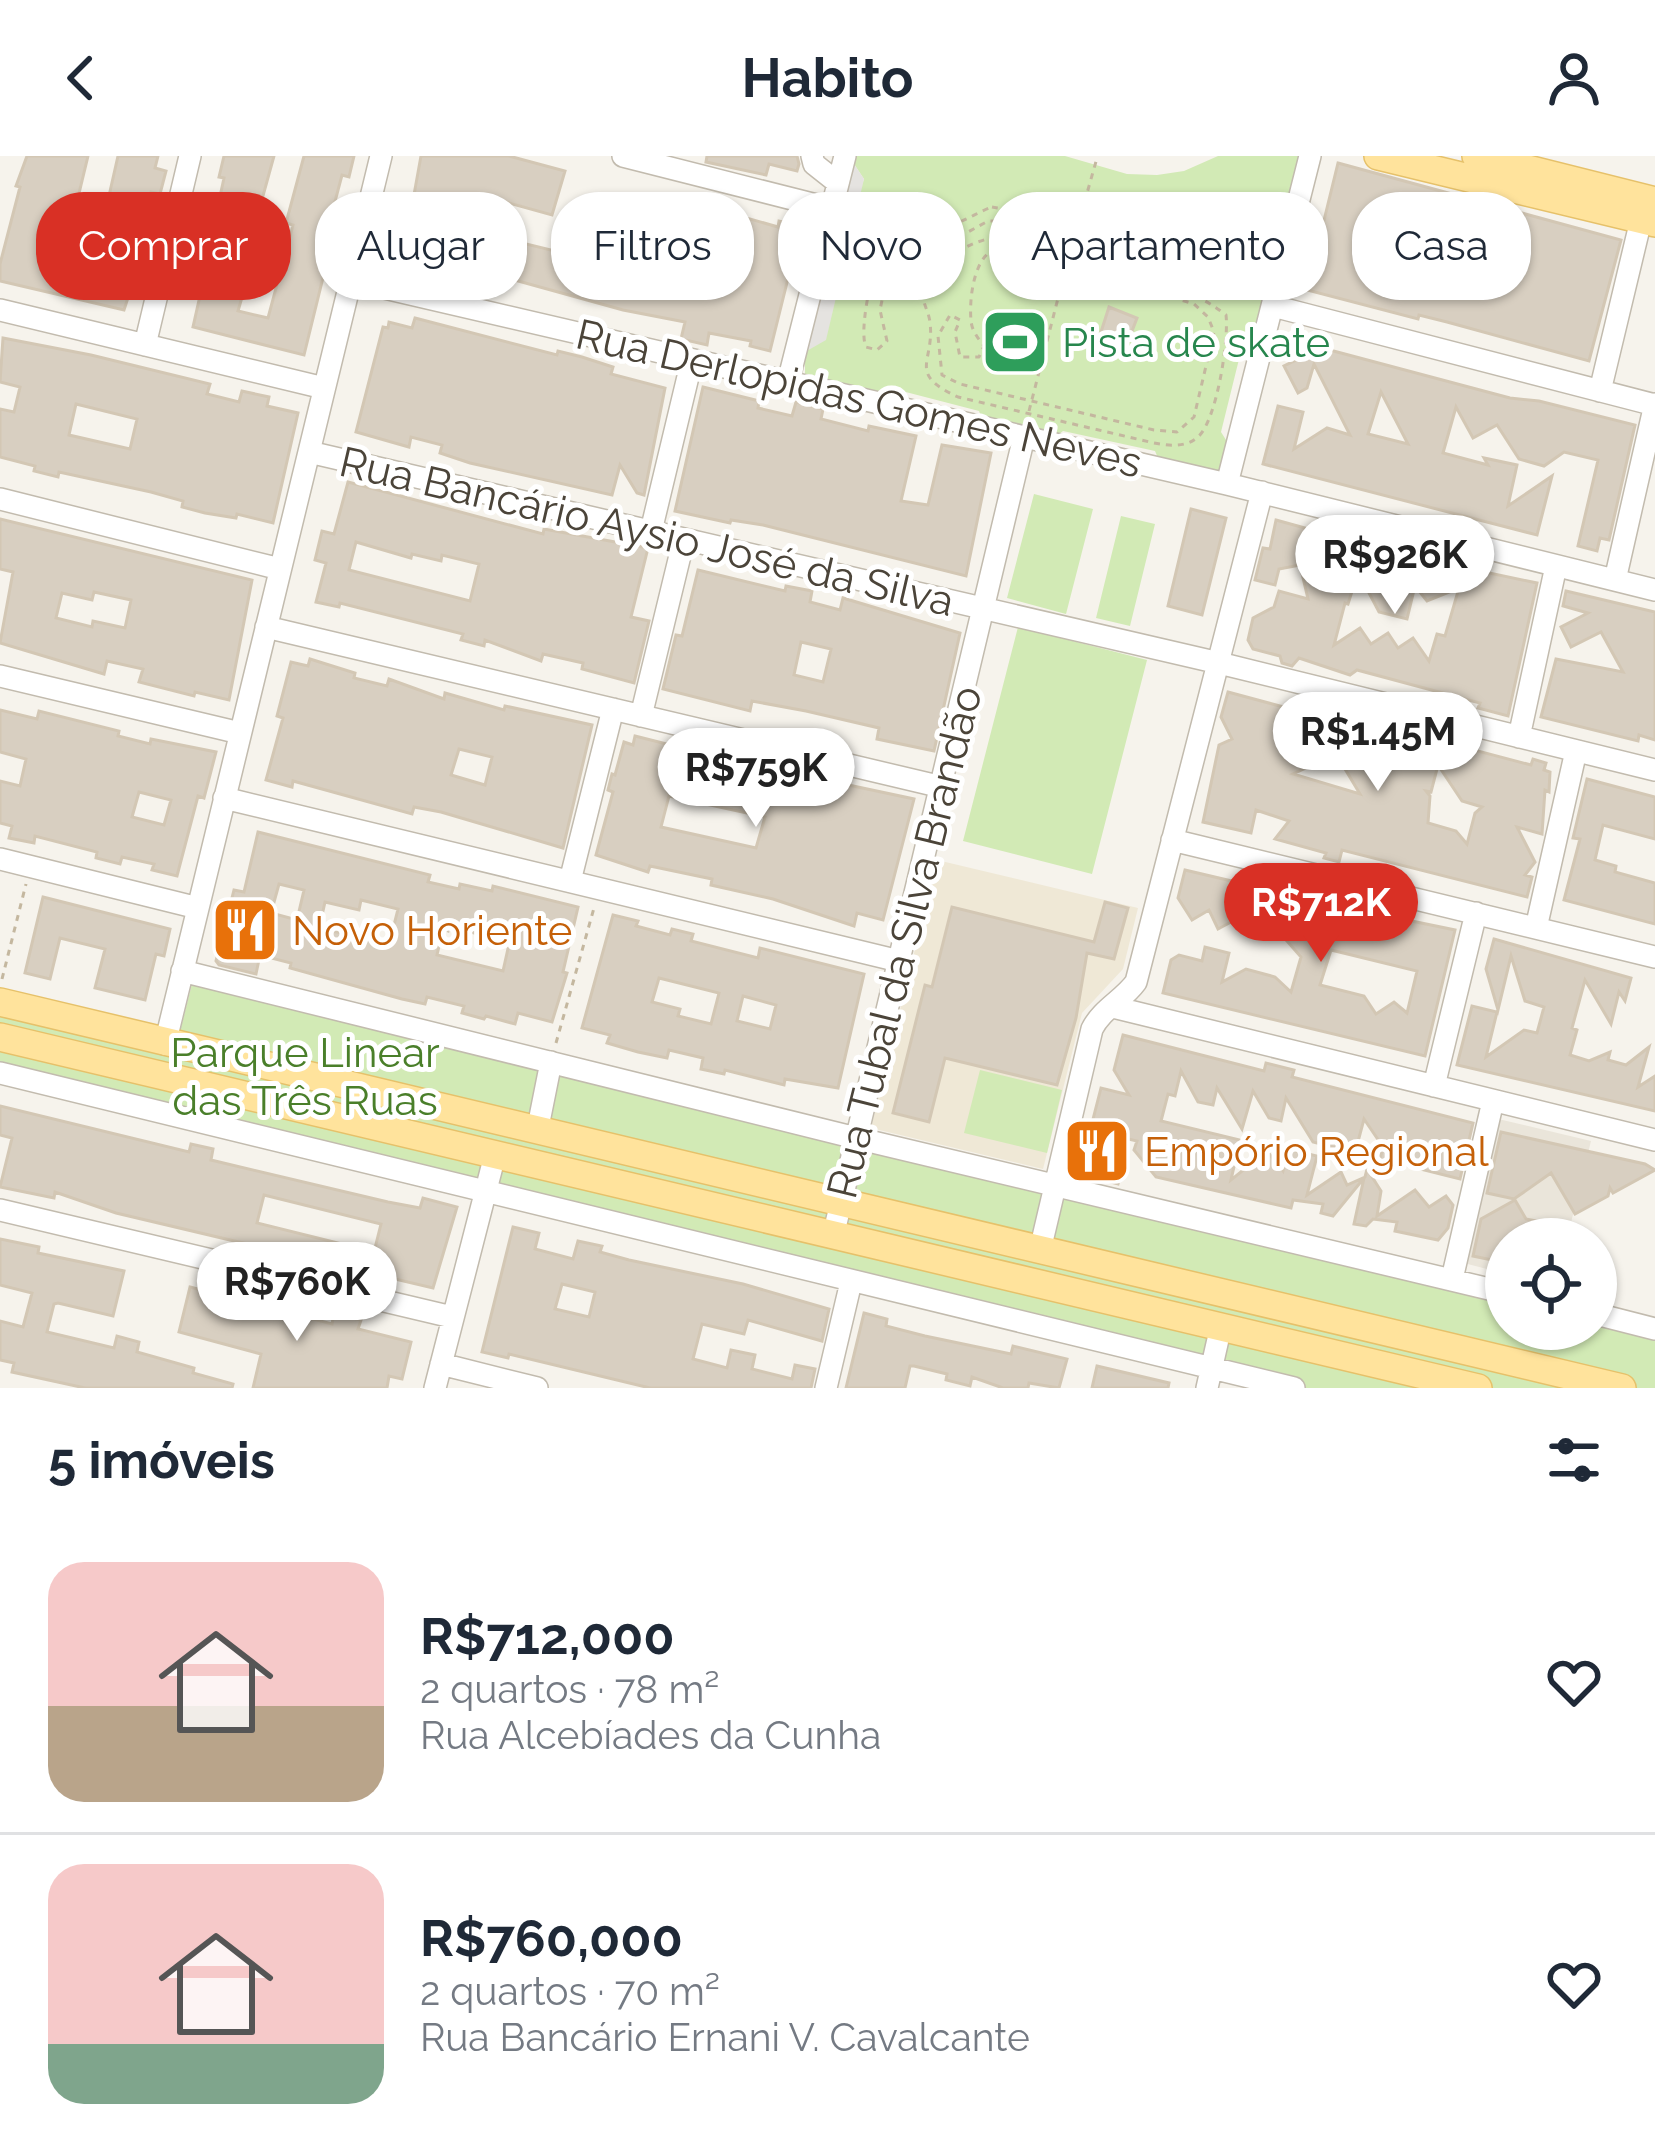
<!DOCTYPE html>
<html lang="pt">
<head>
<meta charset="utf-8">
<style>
  body { margin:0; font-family:Raleway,sans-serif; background:#f6f6f7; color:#1f2937; height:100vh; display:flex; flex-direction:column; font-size:45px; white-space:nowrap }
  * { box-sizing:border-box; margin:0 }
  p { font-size:39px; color:#747a83 }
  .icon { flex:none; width:66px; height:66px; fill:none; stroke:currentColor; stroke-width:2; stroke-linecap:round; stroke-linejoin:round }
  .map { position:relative; height:1232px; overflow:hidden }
  .drawer { display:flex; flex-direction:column; background:#fff; flex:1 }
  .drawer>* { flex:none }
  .guide { position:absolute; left:36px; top:36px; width:1584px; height:108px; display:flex; gap:24px }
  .fabs { position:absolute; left:1485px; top:1062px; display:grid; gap:24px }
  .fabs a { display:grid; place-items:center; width:132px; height:132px; border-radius:50%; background:#fff; box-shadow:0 3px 9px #0004; font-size:60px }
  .price { position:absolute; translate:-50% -102px; padding:0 27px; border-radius:42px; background:#fff; color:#222; font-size:39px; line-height:78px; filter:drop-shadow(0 3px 6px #0008) }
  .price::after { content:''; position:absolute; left:50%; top:72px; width:36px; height:27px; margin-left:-18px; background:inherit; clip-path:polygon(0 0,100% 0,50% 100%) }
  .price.selected { background:#d93025; color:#fff }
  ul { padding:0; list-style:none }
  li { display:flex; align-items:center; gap:36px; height:300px; padding:0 48px }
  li+li { border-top:3px solid #e0e1e3 }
  li span { display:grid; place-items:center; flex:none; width:336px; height:240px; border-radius:36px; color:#555 }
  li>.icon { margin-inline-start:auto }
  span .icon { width:144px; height:144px; fill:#fffc; stroke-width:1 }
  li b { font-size:51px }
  h2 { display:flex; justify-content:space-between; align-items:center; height:144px; padding:0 48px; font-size:51px }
  .tag { padding:0 42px; border-radius:48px; background:#fff; box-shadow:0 3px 9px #0004; font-size:42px; line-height:108px }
  .tag.selected { background:#d93025; color:#fff }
  header { display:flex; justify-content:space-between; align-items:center; height:156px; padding:0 48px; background:#fff; font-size:54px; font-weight:700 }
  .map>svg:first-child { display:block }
</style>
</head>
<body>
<header><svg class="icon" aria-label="back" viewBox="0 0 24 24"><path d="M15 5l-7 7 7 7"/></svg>Habito<svg class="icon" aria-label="person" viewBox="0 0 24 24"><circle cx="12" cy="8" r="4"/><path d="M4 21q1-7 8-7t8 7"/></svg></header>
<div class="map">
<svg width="1655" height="1232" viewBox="0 0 1655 1232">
  <rect width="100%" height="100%" fill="#f6f3ec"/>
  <path fill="#eae5da" d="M1494 962 1591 985 1567 1083H1506V1118L1460 1106Z"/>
  <path fill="#efe8d6" d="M937 704 1138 752 1123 813 1082 857 1043 1013 871 972Z"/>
  <path fill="#d2eab5" d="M856 0H1065L1127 18 1157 19 1184 15 1218 0H1302L1259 176 1244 183 1221 276 1231 292 1221 322 1161 309 1155 295 1063 275 1053 283 983 266 979 255 898 234 887 243 805 220V196L864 23 854 8Z
    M1034 338 1093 353 1066 458 1007 442Z
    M1121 360 1155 368 1130 470 1096 462Z
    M1018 471 1147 504 1092 718 963 685Z
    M196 812 1463 1117 1506 1129V1173H1596V1155L1655 1172V1232H1288L0 928V840L178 883Z
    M980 914 1062 934 1047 997 964 977Z"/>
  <path fill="#e5e3e0" d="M854 8 864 23 826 184 805 196Z"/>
  <path fill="#d8cfc1" stroke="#d3c7b4" stroke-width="3" fill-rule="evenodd" d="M27 0H88L75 54 104 62 118 0H158L155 12 166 15 160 38 151 36 142 72 150 74 124 154 0 125V108L20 31 16 30Z
    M224 0H274L256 65 251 92 256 93 238 155 268 162 293 69 286 67 304 0H354L349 21 342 19 325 83 332 85 304 199 193 171 206 113 189 109 197 78 211 82 224 22 219 21Z
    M421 0H509L565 15 552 59 498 44 496 49 464 42 457 71 608 108 612 94 641 100 653 50 662 52 663 48 710 58 712 52 778 71 779 65 801 70 770 195 750 190 751 185 709 177 707 189 681 183 685 166 623 154 511 123 426 108 422 122 385 112 400 70 408 72Z
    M707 0H797L799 8 797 15 769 8 766 19 706 6Z
    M1338 7 1621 84 1589 205 1447 166 1419 159 1418 163 1307 134Z
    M1109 151 1137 162 1127 188 1100 179Z
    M415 162 557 199 558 195 582 201 613 211 611 218 665 232 644 339 637 337 620 309 612 339 470 307 440 297 442 289 411 281 409 291 356 276 383 171 388 172 389 166 412 172Z
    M3 182 91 199 210 228 207 238 239 246 242 235 269 241 267 250 298 257 273 367 237 358 236 362 205 357 182 351 183 345 151 336 59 316 58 321 34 315 35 310 0 301V253L14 256 20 231 0 226ZM76 248 137 263 130 293 69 279Z
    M1296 185 1510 242 1539 245 1635 269 1609 384 1600 382 1597 395 1578 390 1598 304 1564 296 1544 310 1519 303 1497 269 1473 282 1456 251 1443 297 1488 309 1484 302 1517 309 1508 350 1552 320 1537 379 1263 308 1278 250 1303 256 1294 293 1327 272 1350 279 1314 208 1307 232 1298 237 1284 210 1296 204ZM1381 236 1408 288 1368 278Z
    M703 231 759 245 758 252 792 260 796 246 823 253 821 263 868 275 869 270 916 280 901 345 928 349 942 289 991 297 966 420 763 369 731 364 730 367 675 355Z
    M348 326 543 378 544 373 648 392 631 461 649 465 634 527 582 513 583 507 543 498 541 505 485 484 484 490 461 484 463 478 340 447 339 451 316 446 326 407 315 404 322 375 334 378ZM356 386 411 402 412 398 441 405 442 399 479 408 470 445 349 414Z
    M1191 353 1226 362 1202 459 1168 450Z
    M0 363 252 424 229 544 195 536 194 540 139 526 143 513 107 505 104 518 0 487 13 416 0 413ZM94 436 131 444 125 472 93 465 92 471 56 462 62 437 92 444Z
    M1276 364 1395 397 1537 427 1508 560 1478 552 1480 547 1357 514 1350 519 1299 502 1292 510 1282 507 1280 500 1253 493 1248 484 1253 462 1274 451 1279 435 1308 443 1300 409 1279 413 1275 429 1255 424 1263 392 1270 393ZM1358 416 1379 456 1407 463 1415 430 1427 445 1459 432 1445 480 1437 478 1429 505 1413 482 1398 492 1388 477 1371 488 1360 472 1334 489 1345 447 1348 448Z
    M698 414 785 435 786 430 812 435 810 446 840 454 843 442 960 477 934 595 877 583 879 572 806 555 752 545 750 555 663 533 676 479 682 480ZM801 486 831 493 823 526 794 519Z
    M1566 435 1655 456V584L1639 579 1638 585 1541 561 1556 503 1623 516 1601 476 1571 491 1561 471 1588 457 1563 450Z
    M310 503 355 517 354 522 387 530 389 523 444 543 445 537 504 554 505 550 592 569 563 692 441 656 414 651 412 658 293 625 292 631 266 624 283 562 277 560 291 506 308 510ZM459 593 492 601 485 629 451 619Z
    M1228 536 1343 567 1351 559 1377 564 1411 573 1409 582 1457 595 1459 590 1531 609 1533 603 1546 607 1544 614 1550 616 1549 636 1545 634 1542 678 1517 671 1535 706 1525 719 1532 721 1527 741 1342 694 1339 706 1324 702 1326 697 1275 683 1289 665 1256 654 1251 677 1203 666 1219 589 1232 583 1221 561ZM1336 598 1360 638 1293 618ZM1438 609 1462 645 1482 651 1475 657 1467 688 1456 675 1428 667 1430 640 1426 635 1431 636Z
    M0 554 37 563 39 555 119 575 118 580 150 588 151 583 216 596 204 642 198 640 177 720 152 714 154 708 122 701 120 708 96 702 97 696 35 680 34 687 9 682 12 670 0 667V625L20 630 26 603 0 596ZM139 636 171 644 164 669 132 661Z
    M635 580 734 605 732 612 775 624 778 614 914 643 883 764 857 757 854 770 773 743 711 729 712 723 650 710 648 716 596 699 613 636 608 634 612 618 615 619 624 586 633 589ZM669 640 765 661 756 692 661 671Z
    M1587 623 1655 641V683L1603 669 1595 704 1616 710 1615 716 1655 727V768L1564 744 1580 683 1573 682Z
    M258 676 430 719 428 726 459 733 460 728 492 735 493 730 578 751 563 816 567 817 552 866 518 857 515 868 486 860 484 863 462 857 464 850 427 841 425 848 402 843 290 812 291 807 260 799 256 818 219 809 216 805 234 734 244 736ZM279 728 304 734 297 764 271 757ZM361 744 398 753 390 785 319 773 325 746 359 754ZM449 769 509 788 503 815 437 799 443 773 448 775Z
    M1185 714 1240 727 1239 734 1242 728 1279 736 1280 732 1299 736 1298 741 1305 743 1455 774 1425 900 1163 837 1171 804 1179 799 1202 805 1205 791 1229 797 1222 826 1246 813 1275 821 1291 836 1301 801 1280 777 1255 771 1244 759 1218 773 1209 754 1192 764 1178 742ZM1331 794 1417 815 1407 857 1394 846 1376 858 1364 840 1320 829Z
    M43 741 170 773 164 800 156 798 145 844 95 832 105 793 60 782 50 823 25 817Z
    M1105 746 1128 752 1114 803 1087 797 1076 862 1057 929 945 902 929 966 893 957 925 829 932 831 952 751 1094 786Z
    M613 759 638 765 636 770 670 779 672 773 693 778 691 785 758 802 760 792 864 818 838 932 785 923 784 929 725 914 724 918 701 913 703 902 669 894 667 902 638 896 607 887 610 879 582 872ZM659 822 719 837 711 868 678 860 680 853 652 846ZM743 840 776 849 770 873 737 865Z
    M1494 783 1631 822 1625 845 1619 836 1611 868 1585 824 1572 872 1577 874 1570 899 1589 905 1610 896 1608 904 1626 909 1649 891 1638 931 1655 920V955L1457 909 1472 850 1497 856 1486 901 1524 874 1537 877 1544 851 1525 845 1511 800 1498 854 1486 813Z
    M1123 879 1264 915 1266 907 1294 914 1292 921 1473 967 1460 1023 1380 1003 1383 991 1364 963 1355 997 1313 986 1286 942 1281 965 1269 962 1253 935 1242 973 1217 932 1213 949 1198 946 1181 915 1175 940 1168 938 1161 965 1240 984 1231 1024 1267 995 1283 1015 1288 993 1317 1000 1307 1039 1341 1016 1347 1029 1365 1021 1367 1013 1381 1035 1377 1060 1415 1034 1429 1051 1446 1040 1453 1049 1448 1072 1438 1084 1395 1075 1397 1066 1373 1063 1366 1070 1354 1068 1364 1022 1333 1060 1321 1057 1323 1048 1293 1044 1291 1052 1156 1021 1134 994 1137 985 1112 979 1105 1007 1122 1011 1118 1028 1079 1018 1101 932 1129 939 1114 914Z
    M0 950 189 996 191 988 213 993 211 1004 388 1046 420 1052 423 1042 457 1051 433 1132 116 1057 55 1036 54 1042 0 1031 12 982 0 979ZM264 1039 381 1068 374 1096 257 1067Z
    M1501 976 1645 1008 1655 1014 1613 1037 1610 1032 1608 1040 1575 1058 1551 1017 1514 1043 1487 1037Z
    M1515 1044 1526 1063 1541 1066 1537 1083H1506V1107L1473 1100 1481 1063Z
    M513 1071 539 1077 535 1093 573 1103 578 1085 602 1090 600 1096 629 1104 743 1128 829 1153 822 1185 748 1164 744 1178 702 1168 693 1203 727 1212 731 1194 755 1199 752 1213 792 1223 795 1209 815 1213 811 1232H650L509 1198 508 1202 482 1196ZM562 1128 595 1136 589 1161 555 1153Z
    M0 1083 39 1091 38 1097 124 1115 113 1160 58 1147 54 1148 47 1176 114 1192 117 1180 139 1186 137 1196 194 1212 193 1217 233 1228 232 1232H85L12 1216 14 1207 0 1204V1165L23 1171 32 1137 0 1129Z
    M190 1131 332 1168 334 1157 361 1164 358 1173 411 1186 402 1223 389 1220 387 1232H253L261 1198 179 1176Z
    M864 1157 887 1163 886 1170 925 1180 1011 1198 1013 1190 1067 1203 1059 1232 1029 1227 1028 1232H1003L972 1221 970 1230 946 1224 947 1218 914 1210H910L905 1232H846Z
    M1097 1210 1169 1227 1168 1232H1092Z"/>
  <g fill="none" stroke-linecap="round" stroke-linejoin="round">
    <g stroke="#c2bbae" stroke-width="24">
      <path id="minor" d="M623 0 832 53
        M812 0 814 8 838 27
        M350 124 1227 328 1655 434
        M1273 150 1655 249
        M0 154 324 232
        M145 189 190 0
        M788 226 845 0
        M1600 235 1641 64
        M309 296 1219 507 1655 614
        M1227 328 1310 0
        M0 343 280 413
        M651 375 692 204
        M1615 424 1655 248
        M266 471 942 631
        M0 520 240 577
        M641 560 684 383
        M1519 581 1556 410
        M224 642 899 805
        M1172 684 1655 801
        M0 703 198 752
        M570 725 613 553
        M1536 772 1576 595
        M182 815 856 982 1506 1137
        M1113 851 1655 984
        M165 888 381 0
        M0 917 1294 1232
        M1434 930 1476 757
        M537 976 551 906
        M0 1054 452 1161
        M833 1080 1024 281
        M1040 1094 1092 873C1102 853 1123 844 1136 826L1262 336
        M1452 1123 1493 945
        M1596 1158 1655 1173
        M441 1208 537 1232
        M435 1232 495 999
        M826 1232 851 1126
        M1207 1232 1221 1170"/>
    </g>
    <g stroke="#e6c16a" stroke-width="30">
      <path id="major" d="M1378 0 1655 67
        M1476 0 1655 45
        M0 846 1622 1232
        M0 881 1478 1232"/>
    </g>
    <path stroke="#c4b79f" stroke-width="3" stroke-dasharray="6 6" stroke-linecap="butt" d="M992 51C1018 56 1064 59 1082 79 1093 92 1096 105 1114 112 1156 130 1188 129 1226 159 1229 184 1217 262 1199 280 1186 292 1170 290 1154 287L958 241C906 217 935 207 930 166 928 152 920 145 924 130 927 116 937 110 948 102 986 75 1030 70 1066 104V117L1055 124 1044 120C1039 108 1036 106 1026 99 981 69 968 129 971 165 972 175 978 182 984 190L979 201H960L955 176 960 164 950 159 938 180 942 219 960 228 1154 274 1177 276 1194 261 1214 176 1208 161 1194 148 1092 116 1065 81 1007 65H988L959 81 906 76 889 111 880 154 887 185 877 194 866 191C857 172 878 80 896 67 911 58 925 70 941 70 959 70 975 57 992 51Z
      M1068 104 1097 2
      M1029 255 1064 119
      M2 823 26 728
      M556 887 594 752"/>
    <use href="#minor" stroke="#fff" stroke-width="21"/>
    <use href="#major" stroke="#ffe39c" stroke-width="27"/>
  </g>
  <defs>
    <g id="stadium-square" transform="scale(3.45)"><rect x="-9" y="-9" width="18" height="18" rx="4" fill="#2e9e5b" stroke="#fff"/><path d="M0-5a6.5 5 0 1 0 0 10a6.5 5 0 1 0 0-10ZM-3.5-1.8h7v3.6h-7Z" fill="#fff"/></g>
    <g id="restaurant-square" transform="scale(3.45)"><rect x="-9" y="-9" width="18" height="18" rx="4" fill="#e8710a" stroke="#fff"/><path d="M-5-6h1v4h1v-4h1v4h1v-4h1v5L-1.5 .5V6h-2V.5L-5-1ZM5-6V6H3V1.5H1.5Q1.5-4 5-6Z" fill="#fff"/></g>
  </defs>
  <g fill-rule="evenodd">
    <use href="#stadium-square" x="1015" y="186"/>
    <use href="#restaurant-square" x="245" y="774"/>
    <use href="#restaurant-square" x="1097" y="995"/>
  </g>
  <g text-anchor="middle" stroke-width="10" stroke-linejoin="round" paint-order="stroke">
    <g font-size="42" fill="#27864d" stroke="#fff" text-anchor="start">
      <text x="1062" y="201">Pista de skate</text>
    </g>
    <g font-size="42" fill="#4b4439" stroke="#fff">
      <text transform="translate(859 242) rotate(13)" y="15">Rua Derlopidas Gomes Neves</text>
      <text transform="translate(647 375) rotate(13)" y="15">Rua Bancário Aysio José da Silva</text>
      <text transform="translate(904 786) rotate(-76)" y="15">Rua Tubal da Silva Brandão</text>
    </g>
    <g font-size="42" fill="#c56008" stroke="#fff" text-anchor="start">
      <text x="292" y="789">Novo Horiente</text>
      <text x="1144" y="1010">Empório Regional</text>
    </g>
    <g font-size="42" fill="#4a7f2a" stroke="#fff">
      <text x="305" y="911">Parque Linear<tspan x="305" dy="48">das Três Ruas</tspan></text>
    </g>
  </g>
</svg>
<div class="fabs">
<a><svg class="icon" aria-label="locate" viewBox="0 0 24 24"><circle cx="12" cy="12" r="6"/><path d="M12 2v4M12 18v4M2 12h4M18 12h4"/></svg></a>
</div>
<b class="price" style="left:1395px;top:461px">R$926K</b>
<b class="price" style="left:1378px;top:638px">R$1.45M</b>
<b class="price" style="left:756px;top:674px">R$759K</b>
<b class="price selected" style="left:1321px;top:809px">R$712K</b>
<b class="price" style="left:297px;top:1188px">R$760K</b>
<div class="guide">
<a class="tag selected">Comprar</a>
<a class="tag">Alugar</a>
<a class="tag">Filtros</a>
<a class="tag">Novo</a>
<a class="tag">Apartamento</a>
<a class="tag">Casa</a>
</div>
</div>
<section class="drawer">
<h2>5 imóveis<svg class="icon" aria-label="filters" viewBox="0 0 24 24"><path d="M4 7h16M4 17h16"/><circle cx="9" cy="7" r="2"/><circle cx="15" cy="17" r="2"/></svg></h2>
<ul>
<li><span style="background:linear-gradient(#f6c9c9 60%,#b9a48a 0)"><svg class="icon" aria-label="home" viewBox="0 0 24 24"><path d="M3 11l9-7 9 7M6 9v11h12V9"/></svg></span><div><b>R$712,000</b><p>2 quartos · 78 m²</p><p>Rua Alcebíades da Cunha</p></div><svg class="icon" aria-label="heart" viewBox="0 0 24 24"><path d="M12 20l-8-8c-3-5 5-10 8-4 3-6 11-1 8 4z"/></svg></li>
<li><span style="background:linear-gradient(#f6c9c9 75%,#7fa58c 0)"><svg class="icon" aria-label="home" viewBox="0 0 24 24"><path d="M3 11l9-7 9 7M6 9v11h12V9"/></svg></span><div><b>R$760,000</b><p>2 quartos · 70 m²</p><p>Rua Bancário Ernani V. Cavalcante</p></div><svg class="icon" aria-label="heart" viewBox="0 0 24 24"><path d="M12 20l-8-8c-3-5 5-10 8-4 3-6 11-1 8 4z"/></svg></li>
</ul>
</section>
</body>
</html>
